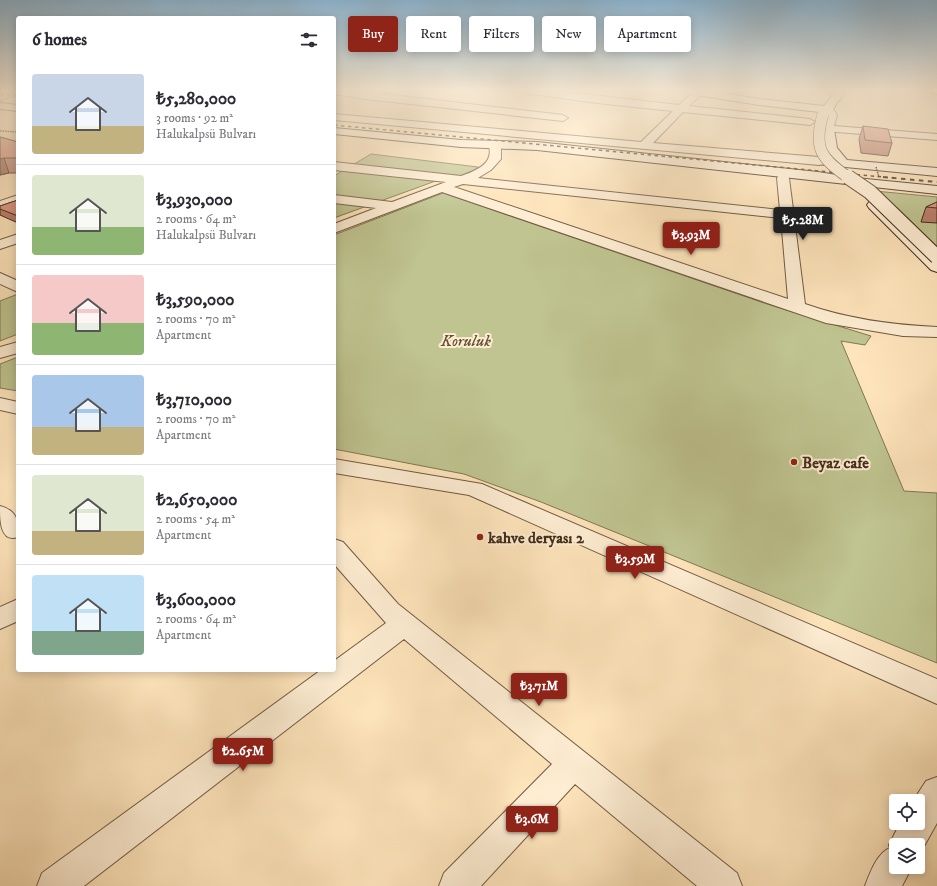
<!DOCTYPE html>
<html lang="en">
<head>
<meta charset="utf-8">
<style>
  body { margin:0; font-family:"IM FELL DW Pica",serif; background:#f2f2f3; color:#2b2b33; height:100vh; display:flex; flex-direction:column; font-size:15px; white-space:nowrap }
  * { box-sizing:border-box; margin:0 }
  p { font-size:13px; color:#7c7c81 }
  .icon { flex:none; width:22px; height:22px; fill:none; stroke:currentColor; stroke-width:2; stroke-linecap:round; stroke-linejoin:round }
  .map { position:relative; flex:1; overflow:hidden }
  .drawer { position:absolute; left:16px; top:16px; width:320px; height:656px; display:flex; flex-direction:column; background:#fff; border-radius:4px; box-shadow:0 2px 10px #0003 }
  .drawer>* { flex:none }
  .banner { position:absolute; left:348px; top:16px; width:380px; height:36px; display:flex; gap:8px }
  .buttons { position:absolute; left:889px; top:794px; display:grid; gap:8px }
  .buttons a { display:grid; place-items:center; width:36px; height:36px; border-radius:4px; background:#fff; box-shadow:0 2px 10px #0003; font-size:20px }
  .price { position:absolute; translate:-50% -34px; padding:0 9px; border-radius:4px; background:#8f2418; color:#fff; font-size:13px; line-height:26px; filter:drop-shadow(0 1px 2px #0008) }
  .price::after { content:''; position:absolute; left:50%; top:24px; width:12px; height:9px; margin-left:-6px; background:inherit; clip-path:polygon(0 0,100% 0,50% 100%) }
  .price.on { background:#222; color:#fff }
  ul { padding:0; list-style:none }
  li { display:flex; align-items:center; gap:12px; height:100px; padding:0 16px }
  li+li { border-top:1px solid #e1e1e2 }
  li span { display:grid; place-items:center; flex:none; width:112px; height:80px; border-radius:4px; color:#555 }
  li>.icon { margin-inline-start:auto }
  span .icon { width:48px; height:48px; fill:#fffc; stroke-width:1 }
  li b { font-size:17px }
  h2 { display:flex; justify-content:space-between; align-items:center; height:48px; padding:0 16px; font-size:17px }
  .chip { padding:0 14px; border-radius:4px; background:#fff; box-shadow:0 2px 10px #0003; font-size:14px; line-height:36px }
  .chip.on { background:#8f2418; color:#fff }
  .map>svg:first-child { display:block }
</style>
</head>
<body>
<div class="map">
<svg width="937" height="886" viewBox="0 0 937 886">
  <rect width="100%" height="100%" fill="#fee4bb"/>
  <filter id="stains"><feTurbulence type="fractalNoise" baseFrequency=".005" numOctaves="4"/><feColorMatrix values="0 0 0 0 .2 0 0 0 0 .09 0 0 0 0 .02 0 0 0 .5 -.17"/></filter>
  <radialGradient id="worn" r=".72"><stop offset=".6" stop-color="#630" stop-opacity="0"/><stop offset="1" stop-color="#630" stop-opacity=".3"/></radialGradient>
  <path fill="#bfc490" stroke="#807854" d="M371 154 478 167 473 174 465 176 452 175 334 218V176Z
    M875 191 937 197V252Z
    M443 193 770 305 871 336 865 345 841 341 904 491 937 493V663L541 502 464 474 334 449V235Z
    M18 294V334L0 341V301Z
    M18 357V391L0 388V364Z"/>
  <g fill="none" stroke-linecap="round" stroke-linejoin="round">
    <g stroke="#715b41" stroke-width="2">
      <path id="street" d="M334 90H348L563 115 568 118 563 121 365 99 334 94Z
        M521 90H548L679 105 695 90H706L689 106 810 119 815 122 810 125 683 112 653 143 819 157 823 159 825 161 823 163 819 165 334 120V114L641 142 673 111 597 103 525 93Z
        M927 90H937V94L928 92Z
        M828 107 832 108 837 115 834 126 937 134V140L824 131 823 129 827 115 823 110Z
        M495 143 501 146V159L491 170 478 178 780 210 777 178 779 175H787L789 178 805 304C848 319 892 325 937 327V337L903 336 826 323 442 192 334 233V224L376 208 334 203V195L392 202 446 182 334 170V162L461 176C475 171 494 164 489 146ZM463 184 781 218 788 299 454 187Z
        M18 195V204L0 210V201Z
        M18 234V243L0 249V240Z
        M0 273 18 281V292L0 284Z
        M18 342V353L0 358V347Z
        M0 398 18 402V414L0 410Z
        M334 459 482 484 937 679V704L469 495 334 473Z
        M0 506C18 511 18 521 18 537 0 543 0 520 0 506Z
        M334 539 343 542 398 604 737 873 742 886H697L575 784 481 886H439L444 873 552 764 404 639 84 886H37L42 873 321 670H334V661L386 623 334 564Z
        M18 599V621L0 629V607Z
        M937 777V823L918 857V845H896V867H912L902 886H865C870 873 877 853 890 848L889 845 900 823H918V801H913L926 781Z"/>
    </g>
    <g stroke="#422d18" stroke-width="2">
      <path id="secondary" d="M373 90H389L387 92 365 99 360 96 361 94Z
        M680 90H706L759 99 824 106 836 90H847L836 104 832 112 823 117 819 116 818 114 819 112 759 105 685 93Z
        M0 103 18 105V111L0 109Z
        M828 126 834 129 837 148 847 160 937 168V176L815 164 813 161 815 158H832C825 149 823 140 822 129Z
        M334 128 461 140 537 142 818 172 856 178 937 186V194L537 150 461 147 334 134Z
        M874 201 879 202 937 258V272L931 270 869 208 867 205 869 202Z"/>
    </g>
    <path stroke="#422d18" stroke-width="1.5" stroke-dasharray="1.5 1" stroke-linecap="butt" d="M0 131 18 132"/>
    <use href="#street" fill="#feedd3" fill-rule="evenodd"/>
    <use href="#secondary" fill="#feedd3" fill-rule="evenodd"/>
    <path stroke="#422d18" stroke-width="1.5" stroke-dasharray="3.5 3.5" stroke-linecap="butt" d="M0 94 18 96
      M334 125 893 178"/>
    <path stroke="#422d18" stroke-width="2" stroke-dasharray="4.5 4.5" stroke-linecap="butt" d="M883 177 937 182"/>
    <g stroke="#422d18" stroke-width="12" stroke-linecap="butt">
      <path id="secondary-bridge-far1" d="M823 114C813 149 821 158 849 178"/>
    </g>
    <g stroke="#422d18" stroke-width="16" stroke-linecap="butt">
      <path id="secondary-bridge" d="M848 177 870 192 937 257"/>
    </g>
    <path stroke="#422d18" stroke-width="1.5" stroke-dasharray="1.5 1" stroke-linecap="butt" d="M0 101 18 94
      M876 167 879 177"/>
    <use href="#secondary-bridge-far1" stroke="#feedd3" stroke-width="11"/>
    <use href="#secondary-bridge" stroke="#feedd3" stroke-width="14"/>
  </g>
  <path fill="#bb7f6e" stroke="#422d18" d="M863 126 892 143 888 156 861 153 859 139Z
    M0 137 18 142V173H9L0 175Z
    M18 200V223L0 215V206Z
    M937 202V223L921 222 926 207Z"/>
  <path fill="#99685a" stroke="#422d18" d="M4 158 9 173 0 175V159Z"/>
  <path fill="#da9480" stroke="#422d18" d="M863 126 888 129 892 143 865 140Z
    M0 137 18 142V158H4L0 159Z
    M18 200V216L0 209V206Z
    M937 202V208L926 207Z"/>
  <linearGradient id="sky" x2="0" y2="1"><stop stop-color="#8cb7d5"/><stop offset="0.42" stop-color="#fff3e0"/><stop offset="1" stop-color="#fff3e0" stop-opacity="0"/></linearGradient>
  <rect width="937" height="214" fill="url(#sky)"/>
  <g fill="#8f2418" stroke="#feedd3" stroke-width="1.5">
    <circle cx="794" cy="462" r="4"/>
    <circle cx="480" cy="537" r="4"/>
  </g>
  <g text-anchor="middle" stroke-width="4" stroke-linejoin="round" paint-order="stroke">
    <g font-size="16" font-style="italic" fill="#615336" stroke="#feedd3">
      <text x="466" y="346">Koruluk</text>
    </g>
    <g font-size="16" font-weight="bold" fill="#422d18" stroke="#feedd3" text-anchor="start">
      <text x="802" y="468">Beyaz cafe</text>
      <text x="488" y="543">kahve deryası 2</text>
    </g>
  </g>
  <rect width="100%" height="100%" filter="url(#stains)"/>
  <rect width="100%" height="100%" fill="url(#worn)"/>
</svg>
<div class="buttons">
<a><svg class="icon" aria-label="locate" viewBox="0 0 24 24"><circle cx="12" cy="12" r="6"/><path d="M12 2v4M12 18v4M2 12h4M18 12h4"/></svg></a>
<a><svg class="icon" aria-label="layers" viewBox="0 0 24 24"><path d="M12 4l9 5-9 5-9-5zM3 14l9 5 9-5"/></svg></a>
</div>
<b class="price on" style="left:803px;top:241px">₺5.28M</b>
<b class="price" style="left:691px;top:256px">₺3.93M</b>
<b class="price" style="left:635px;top:580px">₺3.59M</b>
<b class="price" style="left:539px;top:707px">₺3.71M</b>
<b class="price" style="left:243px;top:772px">₺2.65M</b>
<b class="price" style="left:532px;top:840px">₺3.6M</b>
<div class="banner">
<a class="chip on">Buy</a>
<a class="chip">Rent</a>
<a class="chip">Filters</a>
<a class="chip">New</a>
<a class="chip">Apartment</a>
</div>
<section class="drawer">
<h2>6 homes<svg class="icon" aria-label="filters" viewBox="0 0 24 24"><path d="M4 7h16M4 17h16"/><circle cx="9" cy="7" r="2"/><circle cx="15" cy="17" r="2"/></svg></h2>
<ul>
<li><span style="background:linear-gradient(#c9d6e8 65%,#c2b280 0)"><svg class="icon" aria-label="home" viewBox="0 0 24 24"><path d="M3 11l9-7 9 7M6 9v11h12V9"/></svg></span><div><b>₺5,280,000</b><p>3 rooms · 92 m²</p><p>Halukalpsü Bulvarı</p></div></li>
<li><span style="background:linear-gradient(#dfe7d0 65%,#8fb573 0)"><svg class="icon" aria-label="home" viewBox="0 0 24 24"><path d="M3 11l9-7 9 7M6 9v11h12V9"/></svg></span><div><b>₺3,930,000</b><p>2 rooms · 64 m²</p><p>Halukalpsü Bulvarı</p></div></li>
<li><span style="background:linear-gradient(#f6c9c9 60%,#8fb573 0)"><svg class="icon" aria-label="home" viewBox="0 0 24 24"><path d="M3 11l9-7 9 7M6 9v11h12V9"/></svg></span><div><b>₺3,590,000</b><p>2 rooms · 70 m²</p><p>Apartment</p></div></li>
<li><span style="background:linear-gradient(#a9c7e8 65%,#c2b280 0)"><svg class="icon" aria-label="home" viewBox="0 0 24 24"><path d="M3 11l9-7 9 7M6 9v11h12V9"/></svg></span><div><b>₺3,710,000</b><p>2 rooms · 70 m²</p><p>Apartment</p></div></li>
<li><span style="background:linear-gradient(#dfe7d0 70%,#c2b280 0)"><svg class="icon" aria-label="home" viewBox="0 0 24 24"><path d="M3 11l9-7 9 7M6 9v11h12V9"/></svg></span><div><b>₺2,650,000</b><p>2 rooms · 54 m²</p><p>Apartment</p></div></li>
<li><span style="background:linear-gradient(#bfe0f5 70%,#7fa58c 0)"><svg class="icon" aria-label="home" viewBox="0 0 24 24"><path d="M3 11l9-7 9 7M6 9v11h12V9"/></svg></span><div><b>₺3,600,000</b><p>2 rooms · 64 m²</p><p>Apartment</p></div></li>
</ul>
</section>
</div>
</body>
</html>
